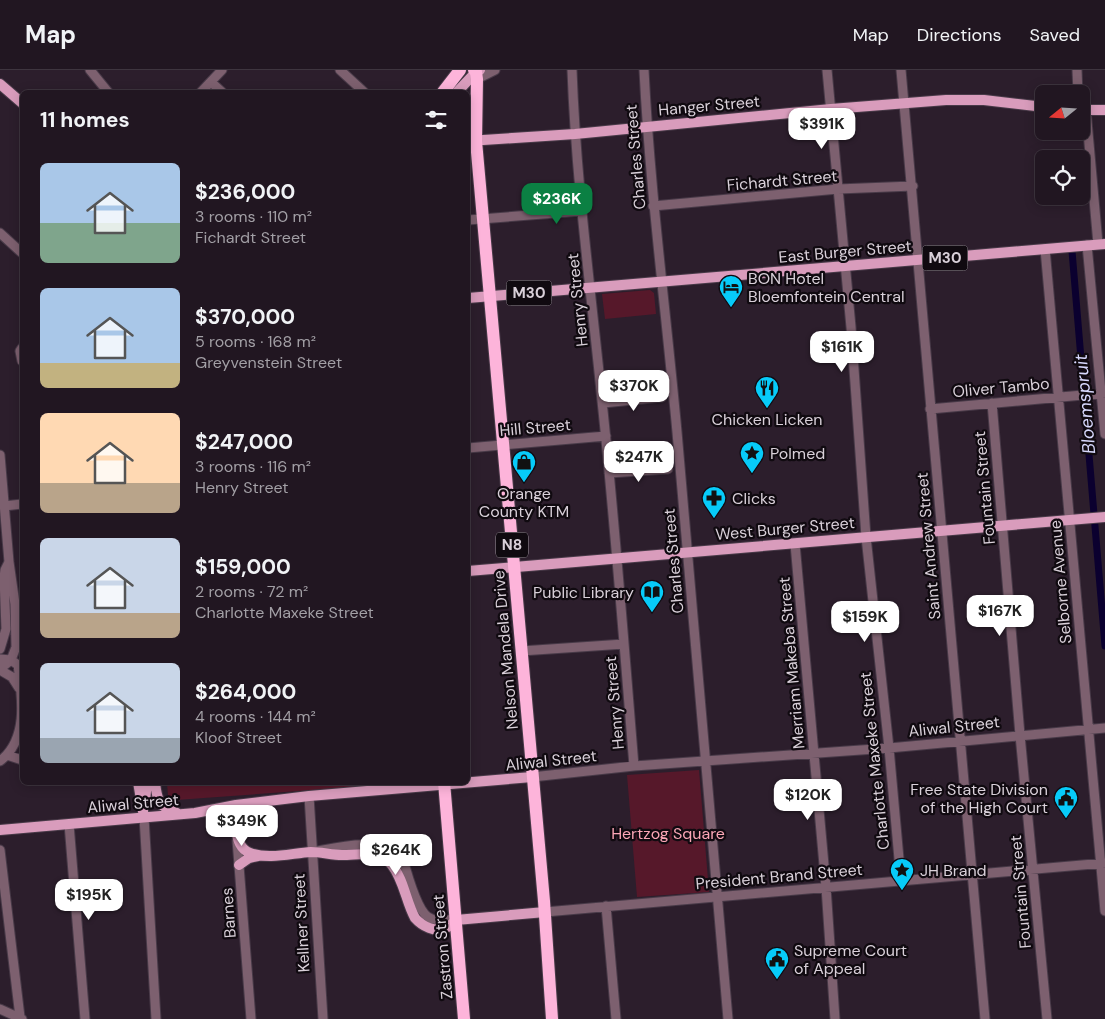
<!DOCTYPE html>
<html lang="en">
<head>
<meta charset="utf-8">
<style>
  body { margin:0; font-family:"DM Sans",sans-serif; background:#291f2a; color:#f1f3f6; height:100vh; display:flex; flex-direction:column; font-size:19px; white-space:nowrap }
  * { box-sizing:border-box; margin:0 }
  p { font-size:16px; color:#a29fa5 }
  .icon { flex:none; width:28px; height:28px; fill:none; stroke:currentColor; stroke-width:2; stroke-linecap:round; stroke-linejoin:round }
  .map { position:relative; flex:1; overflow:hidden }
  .panel { position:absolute; left:20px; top:20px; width:450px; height:695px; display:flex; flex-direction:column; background:#211621; border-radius:8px; box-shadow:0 2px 12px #0003,0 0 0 1px #3e353f }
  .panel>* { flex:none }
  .needle { width:32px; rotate:252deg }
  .fabs { position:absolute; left:1035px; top:15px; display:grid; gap:10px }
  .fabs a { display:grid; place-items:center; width:55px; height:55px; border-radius:8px; background:#211621; box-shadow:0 2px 12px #0003,0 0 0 1px #3e353f; font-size:25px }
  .price { position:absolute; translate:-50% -42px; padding:0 11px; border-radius:10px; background:#fff; color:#222; font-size:16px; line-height:32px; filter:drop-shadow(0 1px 2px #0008) }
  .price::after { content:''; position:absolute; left:50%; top:30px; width:15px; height:11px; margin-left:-8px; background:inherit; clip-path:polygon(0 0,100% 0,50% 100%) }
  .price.current { background:#0b8043; color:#fff }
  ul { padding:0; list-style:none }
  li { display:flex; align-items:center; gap:15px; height:125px; padding:0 20px }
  li span { display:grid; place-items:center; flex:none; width:140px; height:100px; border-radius:8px; color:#555 }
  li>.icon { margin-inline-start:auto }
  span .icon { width:60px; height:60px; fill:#fffc; stroke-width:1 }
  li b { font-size:21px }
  h2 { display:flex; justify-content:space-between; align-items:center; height:60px; padding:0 20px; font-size:21px }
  header { display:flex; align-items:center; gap:30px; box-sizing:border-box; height:70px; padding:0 25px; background:#211621; border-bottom:1px solid #3e353f }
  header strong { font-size:24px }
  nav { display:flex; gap:28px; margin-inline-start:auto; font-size:18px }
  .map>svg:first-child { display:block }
</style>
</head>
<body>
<header>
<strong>Map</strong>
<nav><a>Map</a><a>Directions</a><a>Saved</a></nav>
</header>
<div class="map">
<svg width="1105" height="949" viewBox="0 0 1105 949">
  <rect width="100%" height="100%" fill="#2c1e2c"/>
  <path fill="#56182a" d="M650 220 654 223 656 244 605 249 602 224Z
    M699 700 709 822 637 827 627 705Z
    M381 713V715L176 730 168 725 167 713Z"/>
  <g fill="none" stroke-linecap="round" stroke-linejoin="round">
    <path stroke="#0b002f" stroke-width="7" d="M1072 181 1105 576"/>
    <g stroke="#483a48" stroke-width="11">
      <path id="minor" d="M90 0 108 22
        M340 0 364 22
        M572 0C576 111 591 221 602 331 615 453 624 575 634 696
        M644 0C650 121 666 241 677 362 694 558 711 753 728 949
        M827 0 851 257 866 467 889 678 901 811
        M901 0 985 949
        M1077 0 1078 24
        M477 9 495 0
        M211 12 222 22
        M201 22 222 0
        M1086 40 1098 174
        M653 136 838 119 913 116
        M468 150 581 141
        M0 163 22 183
        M1087 175 1105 364
        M1045 179 1105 841
        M22 278 20 281 22 291
        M603 333 662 327
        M992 333 1020 665 1047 949
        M930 339 1105 323
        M468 378 606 366
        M0 385 9 492 15 534 16 577 11 590 0 599
        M609 403 668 399
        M4 436 22 434
        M795 474 826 817 835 949
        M0 579 6 559 4 507 5 500 9 492
        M521 581 624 574
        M0 589 11 590 18 595C22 627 29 669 0 691
        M0 600 12 607 19 618
        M7 685 22 690
        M532 707 634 696 889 678 1105 658
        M309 726 323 949
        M144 747 156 949
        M69 754 85 949
        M237 770 251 949
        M0 780 20 947
        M318 781C347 775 383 766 404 793 408 806 418 846 432 849 440 850 448 849 456 850
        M606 836 616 949
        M545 842 1105 793
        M0 939 22 949"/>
    </g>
    <g stroke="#483a48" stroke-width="12">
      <path id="major" d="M0 14 22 33
        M457 22 476 2 480 0
        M1081 40H1105
        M468 71 575 64 831 39 946 30H984L1044 37
        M468 228 1105 174
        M468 501 1105 447
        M138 712 144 747
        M155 712C157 731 159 737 177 743
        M145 731 147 712
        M213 743C217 743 222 742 225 743 241 748 231 776 250 783 269 790 292 783 311 782 321 782 332 785 342 785 360 785 379 779 392 795 404 810 406 832 415 848 422 856 435 863 446 858 449 857 453 853 456 850L545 842
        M0 760 195 743 236 735 309 726 532 707
        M239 795 249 788 258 786"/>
    </g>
    <g stroke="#483a48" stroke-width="14">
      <path id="highway" d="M474 0 476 2 477 9 476 71 544 831 552 949
        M443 22 460 0
        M444 712 464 949"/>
    </g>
    <use href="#minor" stroke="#7d606f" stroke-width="9"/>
    <use href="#major" stroke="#d99cbc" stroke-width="10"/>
    <use href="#highway" stroke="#fdb4da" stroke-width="12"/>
  </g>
  <defs>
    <g id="hotel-pin" transform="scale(1.25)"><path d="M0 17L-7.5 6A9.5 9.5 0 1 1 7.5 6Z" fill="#07cbf9" stroke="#100a10"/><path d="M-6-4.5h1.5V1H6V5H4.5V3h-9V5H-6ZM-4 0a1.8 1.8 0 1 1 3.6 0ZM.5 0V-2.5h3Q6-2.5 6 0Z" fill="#111"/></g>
    <g id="restaurant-pin" transform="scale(1.25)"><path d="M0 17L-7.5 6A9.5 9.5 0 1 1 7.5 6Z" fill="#07cbf9" stroke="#100a10"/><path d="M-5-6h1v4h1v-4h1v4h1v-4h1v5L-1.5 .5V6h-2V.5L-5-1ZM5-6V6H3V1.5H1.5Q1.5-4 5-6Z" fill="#111"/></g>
    <g id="sight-pin" transform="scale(1.25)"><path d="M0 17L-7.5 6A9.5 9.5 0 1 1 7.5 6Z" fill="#07cbf9" stroke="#100a10"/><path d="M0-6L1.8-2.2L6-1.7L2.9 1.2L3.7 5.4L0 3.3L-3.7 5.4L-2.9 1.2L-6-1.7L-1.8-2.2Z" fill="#111"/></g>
    <g id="shop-pin" transform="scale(1.25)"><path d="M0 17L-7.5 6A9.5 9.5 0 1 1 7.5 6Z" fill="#07cbf9" stroke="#100a10"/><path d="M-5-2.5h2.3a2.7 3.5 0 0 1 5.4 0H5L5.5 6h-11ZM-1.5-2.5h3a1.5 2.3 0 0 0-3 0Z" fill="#111"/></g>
    <g id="pharmacy-pin" transform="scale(1.25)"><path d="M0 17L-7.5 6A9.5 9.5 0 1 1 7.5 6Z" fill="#07cbf9" stroke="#100a10"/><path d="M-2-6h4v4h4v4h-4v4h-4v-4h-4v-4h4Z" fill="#111"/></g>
    <g id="library-pin" transform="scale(1.25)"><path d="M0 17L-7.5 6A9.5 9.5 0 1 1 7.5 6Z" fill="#07cbf9" stroke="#100a10"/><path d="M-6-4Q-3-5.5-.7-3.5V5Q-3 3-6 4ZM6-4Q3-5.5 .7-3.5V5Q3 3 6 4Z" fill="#111"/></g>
    <g id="civic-pin" transform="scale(1.25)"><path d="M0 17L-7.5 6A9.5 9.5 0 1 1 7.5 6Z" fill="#07cbf9" stroke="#100a10"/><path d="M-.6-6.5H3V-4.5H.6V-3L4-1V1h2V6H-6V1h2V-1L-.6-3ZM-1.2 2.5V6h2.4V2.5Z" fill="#111"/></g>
  </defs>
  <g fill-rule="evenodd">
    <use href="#hotel-pin" x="731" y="217"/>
    <use href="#restaurant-pin" x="767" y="318"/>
    <use href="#sight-pin" x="752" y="383"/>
    <use href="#shop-pin" x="524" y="392"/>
    <use href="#pharmacy-pin" x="714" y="428"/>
    <use href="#library-pin" x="652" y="522"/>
    <use href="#civic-pin" x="1066" y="728"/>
    <use href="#sight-pin" x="902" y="800"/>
    <use href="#civic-pin" x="777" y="889"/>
  </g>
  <g text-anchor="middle" stroke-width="4.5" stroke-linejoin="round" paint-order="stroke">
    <g fill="#100a10" stroke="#9d959d" stroke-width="1">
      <rect x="922.5" y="175.5" width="45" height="25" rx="4"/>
      <rect x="506.5" y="210.5" width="45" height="25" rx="4"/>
      <rect x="496" y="462.5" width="32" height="25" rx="4"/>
    </g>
    <g font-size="15" font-weight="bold" fill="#d9d0d9">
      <text x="945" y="193">M30</text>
      <text x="529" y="228">M30</text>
      <text x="512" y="480">N8</text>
    </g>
    <g font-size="16" fill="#d9d0d9" stroke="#100a10">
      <text transform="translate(709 35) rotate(-5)" y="6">Hanger Street</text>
      <text transform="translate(635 87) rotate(-95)" y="6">Charles Street</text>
      <text transform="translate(782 110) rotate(-5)" y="6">Fichardt Street</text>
      <text transform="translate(845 181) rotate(-5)" y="6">East Burger Street</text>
      <text transform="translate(577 230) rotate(-96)" y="6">Henry Street</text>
      <text transform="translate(1001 317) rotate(-5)" y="6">Oliver Tambo</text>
      <text transform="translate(535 357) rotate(-5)" y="6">Hill Street</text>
      <text transform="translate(984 418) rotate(-95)" y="6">Fountain Street</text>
      <text transform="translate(785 458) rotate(-5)" y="6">West Burger Street</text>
      <text transform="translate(928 476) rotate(-95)" y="6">Saint Andrew Street</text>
      <text transform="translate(673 491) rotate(-95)" y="6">Charles Street</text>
      <text transform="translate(1060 512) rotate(-95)" y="6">Selborne Avenue</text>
      <text transform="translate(505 580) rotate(-95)" y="6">Nelson Mandela Drive</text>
      <text transform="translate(791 593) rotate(-95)" y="6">Merriam Makeba Street</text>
      <text transform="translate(614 633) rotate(-95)" y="6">Henry Street</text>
      <text transform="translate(954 656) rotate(-6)" y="6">Aliwal Street</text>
      <text transform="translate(551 690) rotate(-6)" y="6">Aliwal Street</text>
      <text transform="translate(874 691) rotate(-96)" y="6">Charlotte Maxeke Street</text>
      <text transform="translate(133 733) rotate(-5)" y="6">Aliwal Street</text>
      <text transform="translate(779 806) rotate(-5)" y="6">President Brand Street</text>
      <text transform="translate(1020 822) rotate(-95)" y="6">Fountain Street</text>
      <text transform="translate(228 843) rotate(-94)" y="6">Barnes</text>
      <text transform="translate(301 853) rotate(-93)" y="6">Kellner Street</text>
      <text transform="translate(442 877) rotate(-95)" y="6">Zastron Street</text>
    </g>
    <g font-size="16" fill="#d9d0d9" stroke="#100a10" text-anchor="start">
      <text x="748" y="214">BON Hotel<tspan x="748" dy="18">Bloemfontein Central</tspan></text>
      <text x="767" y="355" text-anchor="middle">Chicken Licken</text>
      <text x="770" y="389">Polmed</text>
      <text x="524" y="429" text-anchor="middle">Orange<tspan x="524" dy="18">County KTM</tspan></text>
      <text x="732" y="434">Clicks</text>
      <text x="634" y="528" text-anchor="end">Public Library</text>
      <text x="1048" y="725" text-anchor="end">Free State Division<tspan x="1048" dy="18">of the High Court</tspan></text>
      <text x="920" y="806">JH Brand</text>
      <text x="794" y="886">Supreme Court<tspan x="794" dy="18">of Appeal</tspan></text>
    </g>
    <g font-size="16" fill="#fba6b6" stroke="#100a10">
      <text x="668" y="769">Hertzog Square</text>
    </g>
    <g font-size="18" font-style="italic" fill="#d7d8fd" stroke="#100a10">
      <text transform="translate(1085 334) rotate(-95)" y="6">Bloemspruit</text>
    </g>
  </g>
</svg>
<div class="fabs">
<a><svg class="needle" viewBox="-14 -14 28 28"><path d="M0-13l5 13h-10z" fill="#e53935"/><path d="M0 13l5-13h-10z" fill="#a29fa5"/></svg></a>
<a><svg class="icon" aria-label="locate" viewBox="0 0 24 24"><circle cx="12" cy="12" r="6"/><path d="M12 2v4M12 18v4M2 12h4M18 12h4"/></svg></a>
</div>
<b class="price" style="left:822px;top:80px">$391K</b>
<b class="price current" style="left:557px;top:155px">$236K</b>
<b class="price" style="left:842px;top:303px">$161K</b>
<b class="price" style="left:634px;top:342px">$370K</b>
<b class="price" style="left:639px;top:413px">$247K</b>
<b class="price" style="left:1000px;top:567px">$167K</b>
<b class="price" style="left:865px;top:573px">$159K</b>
<b class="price" style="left:808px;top:751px">$120K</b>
<b class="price" style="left:242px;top:777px">$349K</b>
<b class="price" style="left:396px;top:806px">$264K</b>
<b class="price" style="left:89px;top:851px">$195K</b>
<section class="panel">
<h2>11 homes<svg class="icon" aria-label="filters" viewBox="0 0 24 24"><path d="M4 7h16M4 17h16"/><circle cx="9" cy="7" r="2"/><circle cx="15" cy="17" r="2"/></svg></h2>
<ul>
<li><span style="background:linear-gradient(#a9c7e8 60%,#7fa58c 0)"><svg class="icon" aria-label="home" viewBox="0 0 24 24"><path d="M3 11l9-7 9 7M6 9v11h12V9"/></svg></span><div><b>$236,000</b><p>3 rooms · 110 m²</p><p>Fichardt Street</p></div></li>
<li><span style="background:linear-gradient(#a9c7e8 75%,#c2b280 0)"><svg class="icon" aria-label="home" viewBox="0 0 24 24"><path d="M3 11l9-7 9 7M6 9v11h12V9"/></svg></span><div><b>$370,000</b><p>5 rooms · 168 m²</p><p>Greyvenstein Street</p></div></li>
<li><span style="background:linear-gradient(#ffd9b3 70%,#b9a48a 0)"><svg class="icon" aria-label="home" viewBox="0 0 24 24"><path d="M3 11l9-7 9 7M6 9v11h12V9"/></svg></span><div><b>$247,000</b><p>3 rooms · 116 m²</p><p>Henry Street</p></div></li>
<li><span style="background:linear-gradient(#c9d6e8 75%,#b9a48a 0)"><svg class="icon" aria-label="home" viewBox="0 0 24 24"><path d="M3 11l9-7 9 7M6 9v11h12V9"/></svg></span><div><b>$159,000</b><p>2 rooms · 72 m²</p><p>Charlotte Maxeke Street</p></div></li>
<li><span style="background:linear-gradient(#c9d6e8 75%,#9aa5b1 0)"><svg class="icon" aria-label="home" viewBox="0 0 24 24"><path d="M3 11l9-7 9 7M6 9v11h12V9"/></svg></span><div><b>$264,000</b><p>4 rooms · 144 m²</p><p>Kloof Street</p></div></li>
</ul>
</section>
</div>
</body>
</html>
